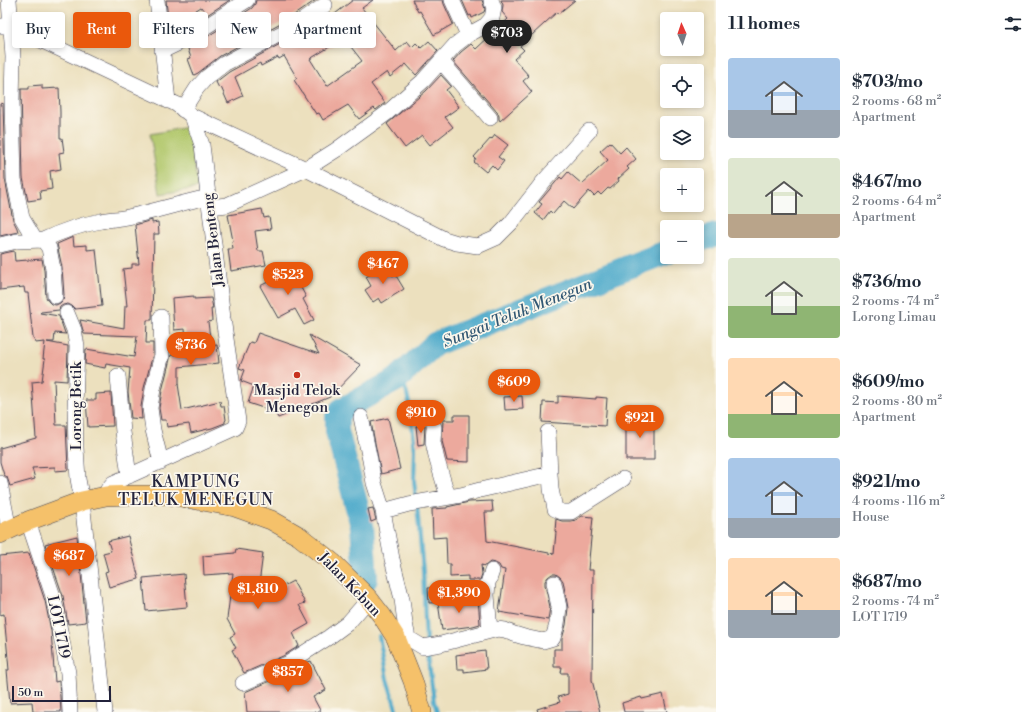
<!DOCTYPE html>
<html lang="en">
<head>
<meta charset="utf-8">
<style>
  body { margin:0; font-family:"Libre Bodoni",serif; background:#f2f2f3; color:#1f2937; height:100vh; display:flex; flex-direction:column; font-size:15px; white-space:nowrap }
  * { box-sizing:border-box; margin:0 }
  p { font-size:13px; color:#747a83 }
  .icon { flex:none; width:22px; height:22px; fill:none; stroke:currentColor; stroke-width:2; stroke-linecap:round; stroke-linejoin:round }
  .map { position:relative; flex:1; overflow:hidden }
  .sheet { display:flex; flex-direction:column; background:#fff; width:320px }
  .sheet>* { flex:none }
  .hud { position:absolute; left:12px; top:12px; width:380px; height:36px; display:flex; gap:8px }
  .needle { width:26px; rotate:357deg }
  .buttons { position:absolute; left:660px; top:12px; display:grid; gap:8px }
  .buttons a { display:grid; place-items:center; width:44px; height:44px; border-radius:4px; background:#fff; box-shadow:0 2px 6px #0003; font-size:20px }
  .scale { position:absolute; left:12px; bottom:10px; width:99px; box-sizing:border-box; padding-left:4px; border:2px solid #22223b; border-top:0; font-size:11px; line-height:14px; white-space:nowrap; color:#22223b; -webkit-text-stroke:3px #fbf7ec; paint-order:stroke }
  .price { position:absolute; translate:-50% -34px; padding:0 9px; border-radius:14px; background:#ea580c; color:#fff; font-size:13px; line-height:26px; filter:drop-shadow(0 1px 2px #0008) }
  .price::after { content:''; position:absolute; left:50%; top:24px; width:12px; height:9px; margin-left:-6px; background:inherit; clip-path:polygon(0 0,100% 0,50% 100%) }
  .price.current { background:#222; color:#fff }
  ul { padding:0; list-style:none }
  li { display:flex; align-items:center; gap:12px; height:100px; padding:0 12px }
  li span { display:grid; place-items:center; flex:none; width:112px; height:80px; border-radius:4px; color:#555 }
  li>.icon { margin-inline-start:auto }
  span .icon { width:48px; height:48px; fill:#fffc; stroke-width:1 }
  li b { font-size:17px }
  h2 { display:flex; justify-content:space-between; align-items:center; height:48px; padding:0 12px; font-size:17px }
  .tag { padding:0 14px; border-radius:4px; background:#fff; box-shadow:0 2px 6px #0003; font-size:14px; line-height:36px }
  .tag.current { background:#ea580c; color:#fff }
  main { display:flex; flex:1; min-height:0 }
  .map>svg:first-child { display:block }
</style>
</head>
<body>
<main>
<div class="map">
<svg width="716" height="712" viewBox="0 0 716 712">
  <rect width="100%" height="100%" fill="#fbf7ec"/>
  <filter id="ink" filterUnits="userSpaceOnUse"><feTurbulence type="fractalNoise" baseFrequency=".025" numOctaves="2"/><feDisplacementMap in="SourceGraphic" scale="8" xChannelSelector="R" yChannelSelector="G"/><feConvolveMatrix kernelMatrix="1 2 1 2 8 2 1 2 1" color-interpolation-filters="sRGB"/></filter>
  <filter id="wash" filterUnits="userSpaceOnUse"><feTurbulence type="fractalNoise" baseFrequency=".012" numOctaves="4" result="noise"/><feDisplacementMap in="SourceGraphic" scale="16" xChannelSelector="R" yChannelSelector="G"/><feGaussianBlur stdDeviation="0.9" result="paint"/><feColorMatrix in="noise" values="0 0 0 0 0 0 0 0 0 0 0 0 0 0 0 0 0 1.4 0 .05"/><feComposite in="paint" operator="in"/></filter>
  <g filter="url(#wash)">
    <rect width="100%" height="100%" fill="#ece0be"/>
    <path fill="#b1c76b" stroke="#6a7453" d="M188 127 198 188 160 194 150 134Z"/>
    <g fill="none" stroke-linecap="round" stroke-linejoin="round">
      <path stroke="#4ba9ca" stroke-width="4" d="M402 375 410 406 415 450 414 481 416 499
        M417 506 423 571 426 643
        M379 636 387 679 397 712
        M427 649 434 701 437 712"/>
      <path stroke="#4ba9ca" stroke-width="24" d="M697 241 716 235
        M366 579 362 526 337 431V417L341 410 396 380 435 344 641 262 667 252"/>
    </g>
    <g id="blocks">
      <path fill="#eca99d" fill-rule="evenodd" d="M166 0H230L207 15 201 7 179 21 184 30 174 35 169 29Z
        M256 0H316L288 19 220 56 198 73 194 75 188 59 191 58 188 49 252 8 255 4Z
        M353 0H373L362 8 396 51 407 41 412 47 416 43 421 48 429 41 438 51 416 75 406 64 390 77 387 72 371 84 385 103 381 106 376 110 374 108 359 119 348 105 323 120 319 113 316 114 294 80 297 78 284 56 279 59 278 57 261 66 260 63 235 77 243 96 228 103 221 87 219 88 216 82 229 72 302 32 305 36 332 19 331 17ZM344 38 362 61 327 86 310 59Z
        M412 0H443L444 4 453 24 434 35 420 11 418 12Z
        M462 0H482L485 9 484 12 472 18 471 15 469 16Z
        M501 0H575L558 14 557 12 520 46 524 50 514 59 529 76 523 81 532 92 500 121 499 119V116L497 112 453 61 461 52 471 44 476 49 508 19 502 12 503 5Z
        M441 75 451 86 446 90 459 107 445 117 453 127 430 145 422 135 405 148 387 124 426 91Z
        M42 85V89L59 88 60 112V138H62L64 152 59 153 61 169 50 171 52 189 40 191 41 199 28 201 23 178 21 89H29V86Z
        M3 103 5 179 13 220 17 228 18 232 0 236V104Z
        M495 135 508 145 498 157 504 161 497 170 492 165 486 172 474 162 476 159 474 157 491 138 492 139Z
        M610 142 620 153 626 147 636 159 627 167 629 169 618 179 619 181 610 189 608 188 601 195 598 192 594 196 589 191 573 209 564 201 553 214 550 211 543 220 535 213 542 204 539 202 560 177 562 179 568 172 582 184 608 160 600 151Z
        M262 209 264 218 269 217 271 229 255 231 258 251H263L266 265 231 271 228 249H233L232 241H233L228 215Z
        M152 220V223L158 222 159 234H154L152 320H147L146 343H153V354L144 388 141 407 142 419 131 418 128 392 130 368 106 364 105 368 85 364 86 349 134 357 137 336 84 334 80 320 124 328 125 306H127L123 269 132 268V264H139L135 225Z
        M73 237 74 246 87 245V250L96 249 102 306 75 309 72 306 68 304 63 305 60 307 59 310 41 312 40 313 59 316 65 333 66 334 55 333 54 342H47L68 346V347L67 381 54 380 56 425H66L68 470 55 471V467L32 468 35 479 10 486 7 477 4 475 0 462V448L36 438 32 382 42 381 45 359H43L45 342 35 343 34 338H33L28 293H25L24 287 0 290V254L14 251 15 261 42 259 44 270 46 297 48 301 51 304 56 305 60 303 63 300 64 295 62 267 57 244Z
        M385 264 393 276 395 274 404 289 382 303 379 298 373 302 365 290 371 286 366 277 373 273 372 271Z
        M292 270 295 276 300 273 305 283 300 286 306 297 303 299 314 320 304 325 295 309 278 318 260 286Z
        M194 296V299L211 298 213 308H211L212 321 208 322 211 346 217 345 219 363 179 367V384H178L182 410 220 401 221 406H224L226 420 225 421V423L212 428 191 433 189 424 167 427 166 420H161L159 408 162 391 171 355 181 354 180 350 187 349 185 329 174 330 172 298Z
        M258 333 319 354 309 335 361 365 330 397 278 418 275 412 248 403 254 386 241 381 245 370 239 368 250 342 254 343Z
        M111 393 113 426 88 427 86 400H96V394Z
        M522 396 523 409 505 410 504 397Z
        M558 396 596 399V397L607 398 605 426 542 422 543 402 558 403Z
        M454 415H469V462L447 461 442 441 443 420H454Z
        M388 418 400 469 381 474 371 422Z
        M654 418V460H626V419Z
        M425 425 424 444 418 445 416 426Z
        M492 501 493 512H485L487 541 554 554 556 532 555 531 556 519 562 521H571L576 520 582 516 593 517 588 570H593L592 680 600 712H538L537 709 560 702 558 697 568 694V673H561L562 667H554V649H562V639L566 625 568 608 563 581 560 577 556 574H552L548 577 545 581V585L550 607 548 620 499 612 505 570 501 569 499 565 495 563 490 562 485 566 481 565 482 574 480 580H468V576L450 577V564H447L446 537 433 538 432 509 447 508V507L469 502Z
        M373 508 376 520 371 522 368 509Z
        M77 536 86 622 68 624 63 596 45 544Z
        M128 536 139 579 109 587 105 572 108 571 103 553 111 551 108 541Z
        M236 549 263 553 257 600 293 581 305 603 299 605 309 624 293 633 299 646 283 656 244 673 232 650 236 648 230 637 235 634 227 619 233 573 204 575 203 556 235 553Z
        M29 553 45 601 51 631 55 682 59 681 61 712H33L32 702 10 703 7 670H9L4 614 0 615V556Z
        M184 574 187 607 146 611 143 578Z
        M443 587 444 602 429 603 428 588Z
        M478 598 480 624 473 626 442 630 438 602Z
        M485 651 487 669 464 672V669H457L456 655Z
        M311 661 326 690 313 697 321 712H247L245 692 291 672 308 662Z
        M663 694 667 712H624L622 703 641 697 642 699Z"/>
    </g>
  </g>
  <g filter="url(#ink)">
    <use href="#blocks" fill-opacity="0" stroke="#403e4f" stroke-width="1"/>
    <g fill="none" stroke-linecap="round" stroke-linejoin="round">
      <g stroke="#403e4f" stroke-width="16">
        <path id="minor" d="M9 0 13 57 12 101 14 179 22 218 35 240
          M157 0 168 101
          M452 0 468 35
          M0 26H11L176 104 192 116 202 145 223 318 238 421 235 428 113 483 108 489 106 496
          M162 51 185 40 247 0
          M441 61 490 118
          M183 110 197 88 206 78 224 64 293 27 325 5
          M192 116 306 169 444 239 457 243 478 246 496 238 511 223 544 181 589 131
          M210 207 227 205 306 169 336 150 387 113 423 81 455 45 468 35 486 25 492 18 494 8 491 0
          M43 240C62 231 79 225 101 221 110 219 119 219 128 217 155 211 181 203 208 197
          M0 245 17 241 43 240 49 248 53 269 55 296
          M67 313 74 330 77 346 75 407 76 448 78 479 82 501 105 712
          M118 376 123 432 129 476
          M361 417 370 460 374 483 383 511 392 559 402 599 405 623 408 638
          M434 427 433 442 437 460 448 497
          M548 432 550 474
          M161 462 153 430 150 408 153 389 162 355 161 317
          M0 483 9 530
          M383 511 409 504 461 495 480 490 550 474 551 489 555 509 562 512H571L623 479
          M28 521 54 599 68 673 70 712
          M490 631 487 595 488 583 492 571
          M399 638H408L423 647 441 644 498 629 505 630 514 634 524 637 543 641 553 638 557 624 559 607 554 583
          M243 683 287 664 329 637 348 623 369 599"/>
      </g>
      <g stroke="#403e4f" stroke-width="20">
        <path id="major" d="M0 534 28 521 82 501 106 496 134 495H169L208 502 235 507 271 520 299 536 333 563 369 599 382 616 396 638 413 681 422 712"/>
      </g>
      <use href="#minor" stroke="#fff" stroke-width="15"/>
      <use href="#major" stroke="#f5c16b" stroke-width="19"/>
    </g>
  </g>
  <circle fill="#c8321e" stroke="#fbf7ec" stroke-width="1.5" cx="297" cy="375" r="4"/>
  <g text-anchor="middle" stroke-width="3.5" stroke-linejoin="round" paint-order="stroke">
    <g font-size="15" fill="#22223b" stroke="#fbf7ec">
      <text transform="translate(213 240) rotate(-97)" y="5">Jalan Benteng</text>
      <text transform="translate(76 406) rotate(-90)" y="5">Lorong Betik</text>
      <text transform="translate(350 584) rotate(46)" y="5">Jalan Kebun</text>
      <text transform="translate(59 627) rotate(78)" y="5">LOT 1719</text>
    </g>
    <g font-size="15" fill="#22223b" stroke="#fbf7ec">
      <text x="297" y="395">Masjid Telok<tspan x="297" dy="17">Menegon</tspan></text>
    </g>
    <g font-size="16" font-style="italic" fill="#325874" stroke="#fbf7ec">
      <text transform="translate(517 312) rotate(-22)" y="6">Sungai Teluk Menegun</text>
    </g>
    <g font-size="16" letter-spacing="1" fill="#22223b" stroke="#fbf7ec">
      <text x="196" y="487">KAMPUNG<tspan x="196" dy="18">TELUK MENEGUN</tspan></text>
    </g>
  </g>
</svg>
<div class="buttons">
<a><svg class="needle" viewBox="-14 -14 28 28"><path d="M0-13l5 13h-10z" fill="#e53935"/><path d="M0 13l5-13h-10z" fill="#747a83"/></svg></a>
<a><svg class="icon" aria-label="locate" viewBox="0 0 24 24"><circle cx="12" cy="12" r="6"/><path d="M12 2v4M12 18v4M2 12h4M18 12h4"/></svg></a>
<a><svg class="icon" aria-label="layers" viewBox="0 0 24 24"><path d="M12 4l9 5-9 5-9-5zM3 14l9 5 9-5"/></svg></a>
<a>+</a>
<a>−</a>
</div>
<div class="scale">50 m</div>
<b class="price current" style="left:507px;top:54px">$703</b>
<b class="price" style="left:383px;top:285px">$467</b>
<b class="price" style="left:288px;top:296px">$523</b>
<b class="price" style="left:191px;top:366px">$736</b>
<b class="price" style="left:514px;top:403px">$609</b>
<b class="price" style="left:421px;top:434px">$910</b>
<b class="price" style="left:640px;top:439px">$921</b>
<b class="price" style="left:69px;top:577px">$687</b>
<b class="price" style="left:258px;top:610px">$1,810</b>
<b class="price" style="left:459px;top:614px">$1,390</b>
<b class="price" style="left:288px;top:693px">$857</b>
<div class="hud">
<a class="tag">Buy</a>
<a class="tag current">Rent</a>
<a class="tag">Filters</a>
<a class="tag">New</a>
<a class="tag">Apartment</a>
</div>
</div>
<section class="sheet">
<h2>11 homes<svg class="icon" aria-label="filters" viewBox="0 0 24 24"><path d="M4 7h16M4 17h16"/><circle cx="9" cy="7" r="2"/><circle cx="15" cy="17" r="2"/></svg></h2>
<ul>
<li><span style="background:linear-gradient(#a9c7e8 65%,#9aa5b1 0)"><svg class="icon" aria-label="home" viewBox="0 0 24 24"><path d="M3 11l9-7 9 7M6 9v11h12V9"/></svg></span><div><b>$703/mo</b><p>2 rooms · 68 m²</p><p>Apartment</p></div></li>
<li><span style="background:linear-gradient(#dfe7d0 70%,#b9a48a 0)"><svg class="icon" aria-label="home" viewBox="0 0 24 24"><path d="M3 11l9-7 9 7M6 9v11h12V9"/></svg></span><div><b>$467/mo</b><p>2 rooms · 64 m²</p><p>Apartment</p></div></li>
<li><span style="background:linear-gradient(#dfe7d0 60%,#8fb573 0)"><svg class="icon" aria-label="home" viewBox="0 0 24 24"><path d="M3 11l9-7 9 7M6 9v11h12V9"/></svg></span><div><b>$736/mo</b><p>2 rooms · 74 m²</p><p>Lorong Limau</p></div></li>
<li><span style="background:linear-gradient(#ffd9b3 70%,#8fb573 0)"><svg class="icon" aria-label="home" viewBox="0 0 24 24"><path d="M3 11l9-7 9 7M6 9v11h12V9"/></svg></span><div><b>$609/mo</b><p>2 rooms · 80 m²</p><p>Apartment</p></div></li>
<li><span style="background:linear-gradient(#a9c7e8 75%,#9aa5b1 0)"><svg class="icon" aria-label="home" viewBox="0 0 24 24"><path d="M3 11l9-7 9 7M6 9v11h12V9"/></svg></span><div><b>$921/mo</b><p>4 rooms · 116 m²</p><p>House</p></div></li>
<li><span style="background:linear-gradient(#ffd9b3 65%,#9aa5b1 0)"><svg class="icon" aria-label="home" viewBox="0 0 24 24"><path d="M3 11l9-7 9 7M6 9v11h12V9"/></svg></span><div><b>$687/mo</b><p>2 rooms · 74 m²</p><p>LOT 1719</p></div></li>
</ul>
</section>
</main>
</body>
</html>
